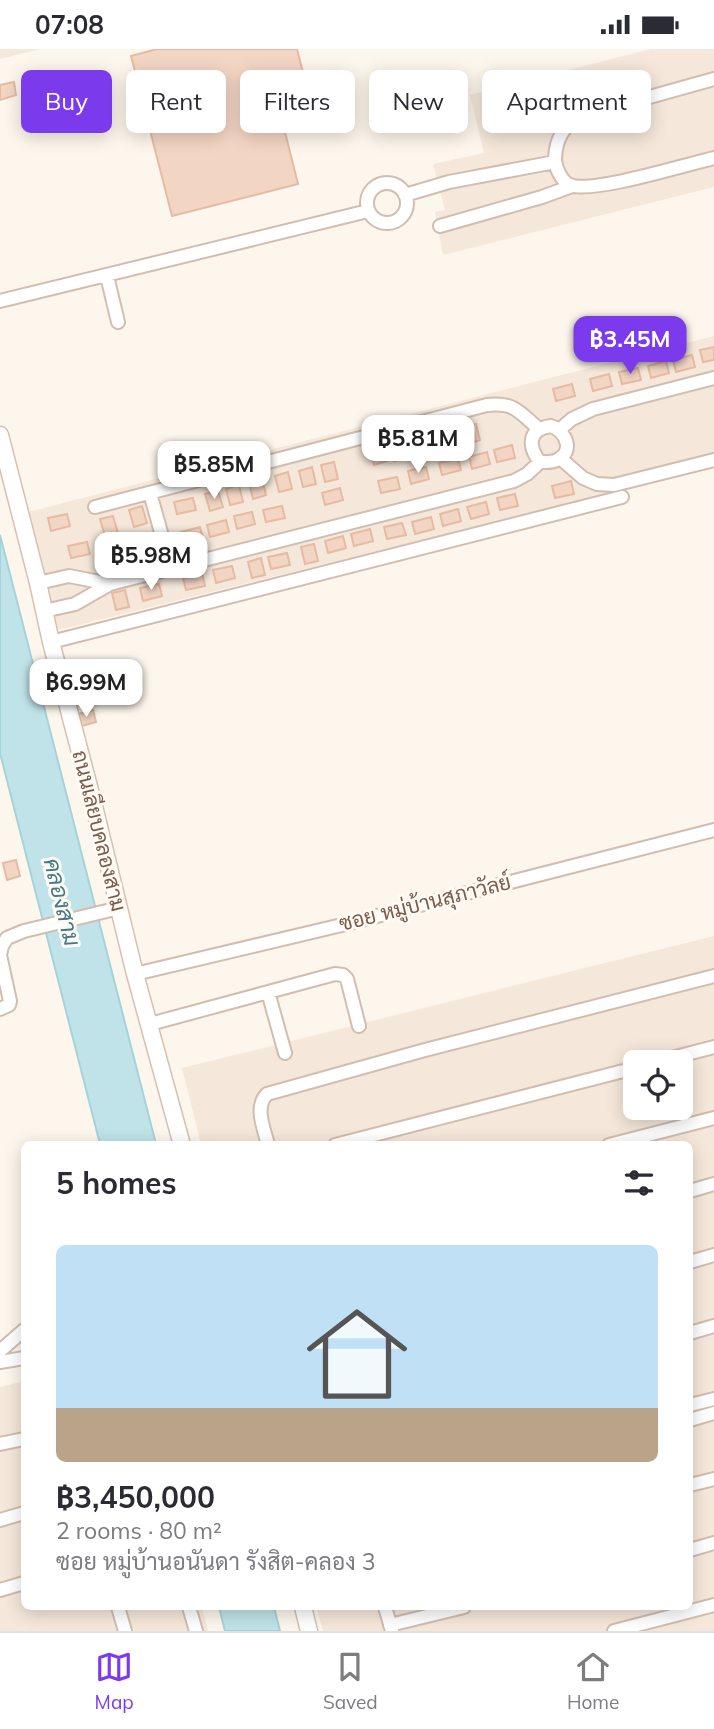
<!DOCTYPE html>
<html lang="en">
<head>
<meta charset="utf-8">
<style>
  body { margin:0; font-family:Mulish,Sarabun,sans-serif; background:#f7f7f7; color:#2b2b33; height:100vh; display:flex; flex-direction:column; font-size:26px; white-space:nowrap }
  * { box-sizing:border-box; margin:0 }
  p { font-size:23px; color:#7c7c81 }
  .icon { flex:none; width:38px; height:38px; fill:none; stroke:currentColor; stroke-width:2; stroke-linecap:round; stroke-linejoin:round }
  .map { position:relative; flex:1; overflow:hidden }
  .side { position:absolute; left:21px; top:1092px; width:672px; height:469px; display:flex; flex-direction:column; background:#fff; border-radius:10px; box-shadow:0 4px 18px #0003 }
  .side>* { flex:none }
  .top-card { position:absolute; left:21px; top:21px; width:672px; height:63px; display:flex; gap:14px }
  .fabs { position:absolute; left:623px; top:1001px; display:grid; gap:14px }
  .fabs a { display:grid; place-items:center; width:70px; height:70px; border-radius:10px; background:#fff; box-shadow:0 4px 18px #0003; font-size:35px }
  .price { position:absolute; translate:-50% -60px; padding:0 16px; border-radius:14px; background:#fff; color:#222; font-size:23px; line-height:46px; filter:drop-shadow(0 2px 4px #0008) }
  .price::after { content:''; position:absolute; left:50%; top:42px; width:21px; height:16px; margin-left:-10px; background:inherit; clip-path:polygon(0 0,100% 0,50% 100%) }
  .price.on { background:#7c3aed; color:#fff }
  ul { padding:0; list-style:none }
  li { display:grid; align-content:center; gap:14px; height:371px; padding:0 35px }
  li span { display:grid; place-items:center; height:217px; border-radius:10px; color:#555 }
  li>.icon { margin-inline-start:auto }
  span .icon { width:126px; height:126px; fill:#fffc; stroke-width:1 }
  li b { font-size:30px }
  h2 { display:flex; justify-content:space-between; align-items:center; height:84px; padding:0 35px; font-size:30px }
  .chip { padding:0 24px; border-radius:10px; background:#fff; box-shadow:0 4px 18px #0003; font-size:24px; line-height:63px }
  .chip.on { background:#7c3aed; color:#fff }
  .status { display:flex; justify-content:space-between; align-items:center; height:49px; padding:0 35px; background:#fff; direction:ltr }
  .status svg { height:19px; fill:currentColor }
  .tabs { display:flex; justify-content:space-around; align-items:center; height:98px; border-top:2px solid #e1e1e2; background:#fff; font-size:19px; color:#7c7c81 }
  .tabs a { display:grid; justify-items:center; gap:4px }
  .tabs .on { color:#7c3aed }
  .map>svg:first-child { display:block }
</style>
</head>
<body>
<div class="status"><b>07:08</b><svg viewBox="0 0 49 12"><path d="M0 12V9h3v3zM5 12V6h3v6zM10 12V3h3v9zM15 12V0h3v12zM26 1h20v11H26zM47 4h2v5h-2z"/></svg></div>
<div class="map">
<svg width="714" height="1582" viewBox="0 0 714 1582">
  <rect width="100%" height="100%" fill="#fdf6ec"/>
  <path fill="#f5e8da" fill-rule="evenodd" d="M0 0H40L0 10Z
    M651 0H714V138L443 206 435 163 445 161 433 115 484 104 470 46Z
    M714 287V419L54 582 24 464Z
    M714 887V1582H323L316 1558H690V1096L201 1095 182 1019ZM635 1013H681V1059H635Z
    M24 1332V1558H202L208 1582H0V1338Z"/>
  <path fill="#bfe3e8" stroke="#a5d3da" stroke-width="2" d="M0 486 156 1095H100L0 704Z
    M219 1558H274L280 1582H225Z"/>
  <path fill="#f3d5c3" stroke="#e6bba3" stroke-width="2" d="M157 0H297L310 51 279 59 298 135 172 167 131 7Z
    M14 33 16 46 0 51V36Z
    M714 298V311L703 313 700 301Z
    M692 306 695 318 676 323 673 311Z
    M666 312 669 324 651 329 648 317Z
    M638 319 641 331 622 335 619 323Z
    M609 325 612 337 593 342 590 330Z
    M572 335 575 347 556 352 553 340Z
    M476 375 480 391 467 395 463 378Z
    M453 381 457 398 444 401 440 385Z
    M428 387 432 404 419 407 415 391Z
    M403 392 407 409 394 412 390 395Z
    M382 396 387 412 374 416 369 399Z
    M512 396 515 409 497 413 494 401Z
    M487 403 490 415 472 420 469 408Z
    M458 409 461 421 442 426 439 414Z
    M334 413 338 430 325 433 321 416Z
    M312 418 316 435 303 438 299 422Z
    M426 418 429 430 411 435 408 422Z
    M288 423 292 440 279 443 275 427Z
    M397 428 400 440 381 444 378 432Z
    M262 430 266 446 253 450 249 433Z
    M571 432 574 445 555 449 552 437Z
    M239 436 243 453 230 456 226 440Z
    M340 439 343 451 325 456 322 444Z
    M218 442 223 458 210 462 205 445Z
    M515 445 518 457 500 461 497 449Z
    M193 449 196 461 177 465 174 453Z
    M486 453 489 465 471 470 467 458Z
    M142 457 147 474 134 478 129 461Z
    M282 457 285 469 266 473 263 461Z
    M458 460 461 472 443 477 440 465Z
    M252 463 255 475 237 480 234 467Z
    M67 465 70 477 51 482 48 469Z
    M113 467 118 484 105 487 100 470Z
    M431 468 434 480 415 485 412 473Z
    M226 471 229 483 210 488 207 476Z
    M402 474 406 486 387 490 384 478Z
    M200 478 203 490 184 495 181 483Z
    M370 480 373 492 354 497 351 485Z
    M151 485 156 501 143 505 138 488Z
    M343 487 346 499 328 504 325 492Z
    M87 493 90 505 71 509 68 497Z
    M314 495 318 512 305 515 301 498Z
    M122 498 125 511 106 515 103 503Z
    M287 504 290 516 271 520 268 508Z
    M261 509 265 526 252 529 248 513Z
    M232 517 235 529 216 534 213 521Z
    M202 524 205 537 186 541 183 529Z
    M159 535 162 547 143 552 140 539Z
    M125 541 129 558 116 561 112 544Z
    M93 661 96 673 78 678 75 666Z
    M16 811 20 827 7 831 3 814Z"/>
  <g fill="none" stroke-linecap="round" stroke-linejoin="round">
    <g stroke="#d1beb0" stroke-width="16">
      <path id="street" d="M714 30 578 68C563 78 556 90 555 109 555 118 561 132 570 136 591 145 688 115 714 109
        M367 154a20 20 0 1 1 40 0a20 20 0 1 1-40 0Z
        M405 146 449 133 555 113
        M440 177 542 148 572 137
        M107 227 118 273
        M0 252 368 162
        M551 377C566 382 575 403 557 411 551 414 545 413 540 413 528 398 527 380 551 377Z
        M559 381 572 370 593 360 714 329
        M560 409 583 429 597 435 614 436 714 411
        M150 444 171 519
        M95 458 487 356C515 353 519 363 539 380
        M38 534 69 527 110 535
        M44 562 75 555 110 535 514 432 527 425 540 413
        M51 593 622 448
        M135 925 346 875 714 781
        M268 943 285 1004
        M0 960 9 956 10 952 0 906 2 897 7 889 24 882 119 859
        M150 975 335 925 343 926 347 930 359 977
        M656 1013 714 998
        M268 1096C264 1079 254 1058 267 1045L425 1001 714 927
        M335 1096 635 1019
        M609 1096 714 1069
        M690 1142 714 1135
        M690 1213 714 1206
        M690 1284 714 1277
        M0 1302 24 1281
        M0 1313 24 1309
        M690 1356 714 1350
        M690 1371 714 1364
        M0 1395 24 1390
        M690 1436 714 1430
        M0 1471 24 1464
        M690 1501 714 1494
        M0 1541 24 1534
        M118 1558 125 1582
        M189 1558 196 1582
        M385 1558 392 1582
        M390 1576 464 1558
        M614 1582 714 1556"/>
    </g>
    <g stroke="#d6c0b0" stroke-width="19">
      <path id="secondary" d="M0 386 38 534 51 593 92 749 135 925 182 1096
        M303 1558 309 1582"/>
    </g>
    <use href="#street" stroke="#fff" stroke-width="12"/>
    <use href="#secondary" stroke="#fff" stroke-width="16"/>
  </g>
  <g text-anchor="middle" stroke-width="6" stroke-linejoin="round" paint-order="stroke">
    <g font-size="21" fill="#7a5c4d" stroke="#fffaf3">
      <text transform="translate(99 782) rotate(76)" y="7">ถนนเลียบคลองสาม</text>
      <text transform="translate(425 854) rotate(-14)" y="7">ซอย หมู่บ้านสุภาวัลย์</text>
    </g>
    <g font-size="23" font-style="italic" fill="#437c86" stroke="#fffaf3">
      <text transform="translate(62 853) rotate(76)" y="8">คลองสาม</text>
    </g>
  </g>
</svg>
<div class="fabs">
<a><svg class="icon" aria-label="locate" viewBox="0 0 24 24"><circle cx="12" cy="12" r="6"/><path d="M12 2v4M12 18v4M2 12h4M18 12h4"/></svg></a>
</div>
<b class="price on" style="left:630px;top:327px">฿3.45M</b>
<b class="price" style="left:418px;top:426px">฿5.81M</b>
<b class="price" style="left:214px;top:452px">฿5.85M</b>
<b class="price" style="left:151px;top:543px">฿5.98M</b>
<b class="price" style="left:86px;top:670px">฿6.99M</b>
<div class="top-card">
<a class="chip on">Buy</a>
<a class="chip">Rent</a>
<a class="chip">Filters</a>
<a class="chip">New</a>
<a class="chip">Apartment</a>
</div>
<section class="side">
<h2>5 homes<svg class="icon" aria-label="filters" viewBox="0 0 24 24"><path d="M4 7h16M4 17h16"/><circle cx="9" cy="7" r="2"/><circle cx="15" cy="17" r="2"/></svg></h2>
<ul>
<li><span style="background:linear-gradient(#bfe0f5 75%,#b9a48a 0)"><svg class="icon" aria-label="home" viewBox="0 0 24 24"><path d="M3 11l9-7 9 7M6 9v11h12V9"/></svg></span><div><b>฿3,450,000</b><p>2 rooms · 80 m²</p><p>ซอย หมู่บ้านอนันดา รังสิต-คลอง 3</p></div></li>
</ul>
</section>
</div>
<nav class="tabs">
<a class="on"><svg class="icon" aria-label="map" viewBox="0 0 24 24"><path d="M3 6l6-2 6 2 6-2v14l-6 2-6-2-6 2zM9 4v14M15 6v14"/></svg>Map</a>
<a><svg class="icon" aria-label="saved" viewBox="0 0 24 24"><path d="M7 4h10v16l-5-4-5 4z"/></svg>Saved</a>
<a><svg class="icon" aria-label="home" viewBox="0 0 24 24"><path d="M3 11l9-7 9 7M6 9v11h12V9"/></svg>Home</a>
</nav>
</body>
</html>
